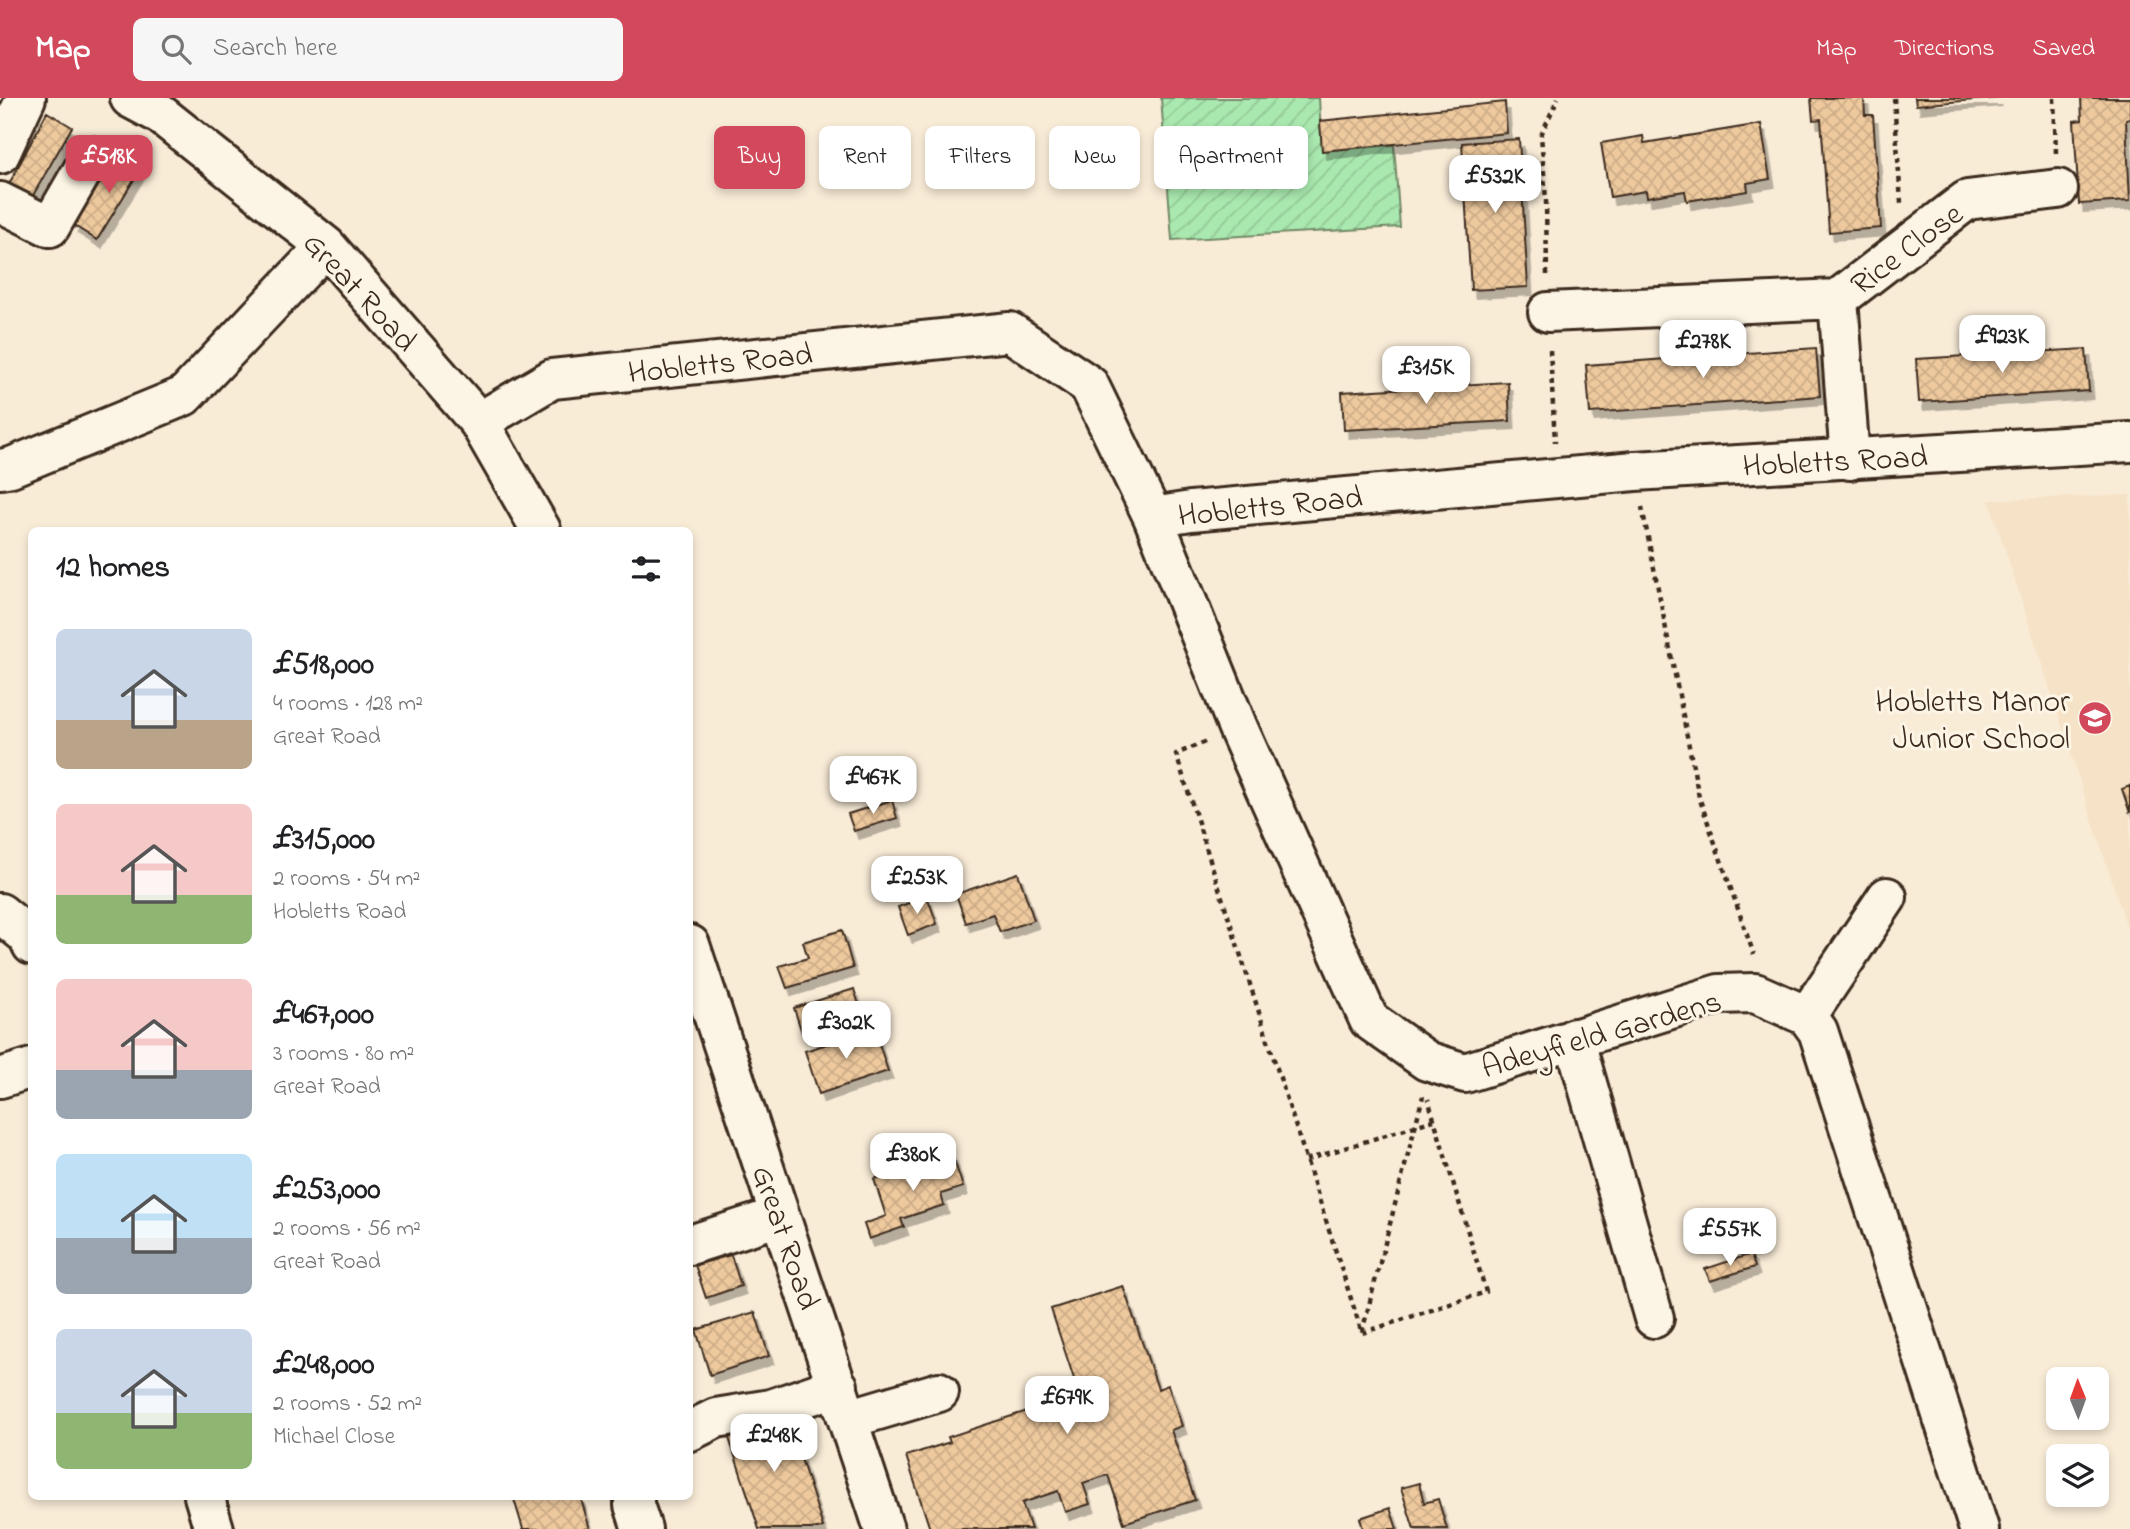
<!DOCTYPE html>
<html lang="en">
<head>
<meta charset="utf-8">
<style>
  body { margin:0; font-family:"Indie Flower",sans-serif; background:#f6f6f6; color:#202124; height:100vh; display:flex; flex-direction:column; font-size:26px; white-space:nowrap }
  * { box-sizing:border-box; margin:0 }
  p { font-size:23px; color:#757577 }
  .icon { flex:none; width:38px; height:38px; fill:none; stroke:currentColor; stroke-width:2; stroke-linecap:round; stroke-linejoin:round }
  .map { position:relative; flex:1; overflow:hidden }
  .details { position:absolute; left:28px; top:429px; width:665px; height:973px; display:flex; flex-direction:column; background:#fff; border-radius:10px; box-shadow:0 4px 10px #0003 }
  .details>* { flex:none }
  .banner { position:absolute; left:714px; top:28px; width:665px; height:63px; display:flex; gap:14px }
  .needle { width:46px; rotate:359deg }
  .buttons { position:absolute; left:2046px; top:1269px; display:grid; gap:14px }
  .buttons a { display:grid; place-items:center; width:63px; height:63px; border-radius:10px; background:#fff; box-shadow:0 4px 10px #0003; font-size:35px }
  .price { position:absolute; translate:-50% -60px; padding:0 16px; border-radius:14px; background:#fff; color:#222; font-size:23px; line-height:46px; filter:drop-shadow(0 2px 4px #0008) }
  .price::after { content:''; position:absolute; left:50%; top:42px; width:21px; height:16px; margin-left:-10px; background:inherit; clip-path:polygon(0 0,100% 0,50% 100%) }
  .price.active { background:#d1495b; color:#fff }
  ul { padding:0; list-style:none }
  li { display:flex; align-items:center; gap:21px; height:175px; padding:0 28px }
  li span { display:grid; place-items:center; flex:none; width:196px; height:140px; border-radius:10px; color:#555 }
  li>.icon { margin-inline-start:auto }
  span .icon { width:84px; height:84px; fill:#fffc; stroke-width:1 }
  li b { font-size:30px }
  h2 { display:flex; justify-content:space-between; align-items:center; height:84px; padding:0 28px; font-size:30px }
  .tag { padding:0 24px; border-radius:10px; background:#fff; box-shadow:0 4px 10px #0003; font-size:24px; line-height:63px }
  .tag.active { background:#d1495b; color:#fff }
  header { display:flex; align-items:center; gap:42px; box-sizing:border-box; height:98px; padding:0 35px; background:#d1495b; color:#fff }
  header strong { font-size:33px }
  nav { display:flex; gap:38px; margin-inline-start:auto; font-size:24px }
  .search { width:490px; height:63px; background:#f6f6f6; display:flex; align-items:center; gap:18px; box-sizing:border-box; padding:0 24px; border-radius:10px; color:#757577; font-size:26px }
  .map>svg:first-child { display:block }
</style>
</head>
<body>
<header>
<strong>Map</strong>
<div class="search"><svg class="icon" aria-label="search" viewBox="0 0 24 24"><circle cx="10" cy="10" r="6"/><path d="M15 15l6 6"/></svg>Search here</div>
<nav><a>Map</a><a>Directions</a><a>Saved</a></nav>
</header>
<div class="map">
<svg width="2130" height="1431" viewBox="0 0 2130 1431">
  <defs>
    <pattern id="garden-furrows" width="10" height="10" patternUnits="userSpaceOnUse" patternTransform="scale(1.75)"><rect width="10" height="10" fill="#a9e8af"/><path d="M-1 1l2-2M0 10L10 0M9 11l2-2" fill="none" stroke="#92c796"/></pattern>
    <pattern id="building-cross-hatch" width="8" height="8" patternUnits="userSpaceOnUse" patternTransform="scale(1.75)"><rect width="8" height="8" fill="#eec99e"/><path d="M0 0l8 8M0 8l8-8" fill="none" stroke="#cdad88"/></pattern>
    <filter id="shadow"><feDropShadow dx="4.5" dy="8" stdDeviation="0" flood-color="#0004"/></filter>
  </defs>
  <rect width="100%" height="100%" fill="#f9ecd7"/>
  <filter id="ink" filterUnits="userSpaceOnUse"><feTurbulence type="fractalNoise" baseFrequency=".0143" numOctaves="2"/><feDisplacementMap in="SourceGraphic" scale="14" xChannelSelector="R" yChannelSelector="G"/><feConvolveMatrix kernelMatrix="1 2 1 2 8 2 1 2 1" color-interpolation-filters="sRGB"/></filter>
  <g filter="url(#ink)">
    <path fill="#f6e2c6" d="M2130 397V839L1989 402Z"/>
    <path fill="url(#garden-furrows)" stroke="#728966" stroke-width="2" d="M1161 0H1319L1322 53 1394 47 1400 129 1172 142Z"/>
    <path fill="url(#building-cross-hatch)" stroke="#3b2a1e" stroke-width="2" filter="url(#shadow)" d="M1811 0H1864L1865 17H1873L1881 130 1829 134 1821 21 1813 22Z
      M1915 0H1998L1916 7Z
      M2081 0H2130V21L2126 22 2130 103 2079 106 2074 23 2082 22Z
      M1505 4 1507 35 1322 53 1320 23Z
      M47 14 72 29 31 101 8 88Z
      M1761 26 1770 81 1747 85 1748 93 1687 103 1685 93 1647 99 1646 93 1610 99 1601 45 1643 38 1644 45Z
      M1519 41 1528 189 1471 192 1462 45Z
      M121 52 144 65 97 142 73 127Z
      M1816 250 1820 298 1590 315 1586 267Z
      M2086 251 2089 293 1919 304 1916 261Z
      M1508 284 1510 323 1344 332 1342 294Z
      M2130 688V715L2122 691Z
      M892 702 897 720 854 733 848 716Z
      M1018 775 1034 822 1000 834 993 816 966 825 956 796Z
      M927 798 937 826 908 837 898 809Z
      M842 832 853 870 787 890 779 868 808 860 803 844Z
      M854 891 862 916 802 935 794 910Z
      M874 931 888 973 819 996 805 953Z
      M952 1056 963 1089 941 1096 944 1107 901 1121 904 1129 869 1141 864 1126 886 1118 874 1081Z
      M1751 1156 1755 1169 1710 1183 1705 1171Z
      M731 1157 741 1188 706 1200 695 1167Z
      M1123 1188 1158 1291 1168 1287 1182 1328 1171 1332 1195 1402 1124 1425 1108 1377 1083 1385 1090 1406 1065 1414 1058 1393 1022 1405 1031 1431H930L906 1358 950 1344 948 1339 1079 1296 1051 1211Z
      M755 1214 769 1258 710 1277 696 1232Z
      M785 1311 823 1429 818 1431H759L726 1331Z
      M1419 1385 1424 1405 1438 1401 1447 1431H1414L1401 1390Z
      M513 1398H580L590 1431H523Z
      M1390 1410 1397 1431H1363L1360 1420Z"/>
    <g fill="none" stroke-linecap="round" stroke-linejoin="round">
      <g stroke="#3b2a1e" stroke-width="44">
        <path id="minor" d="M130 0 160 16 326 148 479 324 541 432
          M0 56 26 0
          M0 104 50 129 91 58
          M1838 201 1850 362
          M1548 214 1838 201 1967 102 2058 91
          M479 324 552 281 1010 234 1089 287 1153 419 1191 413 1635 373 2130 344
          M0 371 11 369 184 298 326 148
          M1153 419 1238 630 1369 922 1427 963 1465 975 1719 896 1755 895 1807 918 1818 933 1979 1431
          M0 815 28 838 32 847
          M690 847 884 1431
          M1807 918 1887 799
          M1574 940 1654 1220
          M0 980 32 970
          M690 1147 780 1118
          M848 1321 939 1294
          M690 1333 716 1320 771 1311 838 1288
          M204 1398 214 1431
          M634 1398V1407L642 1431"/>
      </g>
      <path stroke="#3b2a1e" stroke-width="4.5" stroke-dasharray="5 5" stroke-linecap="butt" d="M1894 0 1901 105
        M2054 0 2056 55
        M1547 177 1546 102 1541 37 1558 0
        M1550 252 1555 344
        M1642 409 1699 699 1754 857
        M1205 644 1176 656 1362 1235 1486 1194 1428 1001
        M1306 1062 1434 1022
        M1362 1234 1423 998"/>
      <use href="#minor" stroke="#fcf5e5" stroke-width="38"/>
    </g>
  </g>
  <defs>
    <g id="school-disc" transform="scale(1.75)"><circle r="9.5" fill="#d1495b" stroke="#fcf5e5"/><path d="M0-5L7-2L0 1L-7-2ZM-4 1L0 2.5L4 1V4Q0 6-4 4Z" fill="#fff"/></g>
  </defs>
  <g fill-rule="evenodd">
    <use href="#school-disc" x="2095" y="620"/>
  </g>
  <g text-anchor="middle" stroke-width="6" stroke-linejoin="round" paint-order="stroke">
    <g font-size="32" fill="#3b2a1e" stroke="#fcf5e5">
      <text transform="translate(1906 150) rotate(-37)" y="11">Rice Close</text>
      <text transform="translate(361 193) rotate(47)" y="11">Great Road</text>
      <text transform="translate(720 264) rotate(-6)" y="11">Hobletts Road</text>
      <text transform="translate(1835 362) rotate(-3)" y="11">Hobletts Road</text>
      <text transform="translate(1270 407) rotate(-6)" y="11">Hobletts Road</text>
      <text transform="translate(1601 935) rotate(-16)" y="11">Adeyfield Gardens</text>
      <text transform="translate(787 1139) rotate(71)" y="11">Great Road</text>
    </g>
    <g font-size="32" fill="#3b2a1e" stroke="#fcf5e5" text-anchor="end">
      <text x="2070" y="613">Hobletts Manor<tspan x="2070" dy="37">Junior School</tspan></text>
    </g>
  </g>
</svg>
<div class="buttons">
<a><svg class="needle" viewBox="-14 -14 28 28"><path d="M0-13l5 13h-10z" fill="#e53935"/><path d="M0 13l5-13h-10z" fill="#757577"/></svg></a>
<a><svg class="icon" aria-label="layers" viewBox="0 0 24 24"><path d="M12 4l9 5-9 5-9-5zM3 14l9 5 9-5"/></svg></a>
</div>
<b class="price active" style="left:109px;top:97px">£518K</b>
<b class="price" style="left:1495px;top:117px">£532K</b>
<b class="price" style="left:2002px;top:277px">£923K</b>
<b class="price" style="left:1703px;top:282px">£278K</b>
<b class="price" style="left:1426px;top:308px">£315K</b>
<b class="price" style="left:873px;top:718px">£467K</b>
<b class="price" style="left:917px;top:818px">£253K</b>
<b class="price" style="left:846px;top:963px">£302K</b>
<b class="price" style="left:913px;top:1095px">£380K</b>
<b class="price" style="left:1730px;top:1170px">£557K</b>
<b class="price" style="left:1067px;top:1338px">£679K</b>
<b class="price" style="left:774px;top:1376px">£248K</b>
<div class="banner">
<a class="tag active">Buy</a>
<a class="tag">Rent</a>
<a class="tag">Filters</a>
<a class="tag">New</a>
<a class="tag">Apartment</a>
</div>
<section class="details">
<h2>12 homes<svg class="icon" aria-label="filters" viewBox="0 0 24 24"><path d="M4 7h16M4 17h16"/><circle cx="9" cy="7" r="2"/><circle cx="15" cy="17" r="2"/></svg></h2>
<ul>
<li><span style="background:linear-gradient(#c9d6e8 65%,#b9a48a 0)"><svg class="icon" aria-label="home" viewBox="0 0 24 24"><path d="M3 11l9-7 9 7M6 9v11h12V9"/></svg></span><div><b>£518,000</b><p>4 rooms · 128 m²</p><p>Great Road</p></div></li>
<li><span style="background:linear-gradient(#f6c9c9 65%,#8fb573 0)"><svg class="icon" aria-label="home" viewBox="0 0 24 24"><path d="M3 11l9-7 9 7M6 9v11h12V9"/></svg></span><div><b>£315,000</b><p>2 rooms · 54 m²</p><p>Hobletts Road</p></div></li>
<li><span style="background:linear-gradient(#f6c9c9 65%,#9aa5b1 0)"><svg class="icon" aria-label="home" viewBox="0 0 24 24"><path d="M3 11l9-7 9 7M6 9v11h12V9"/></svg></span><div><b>£467,000</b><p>3 rooms · 80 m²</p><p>Great Road</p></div></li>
<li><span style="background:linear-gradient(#bfe0f5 60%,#9aa5b1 0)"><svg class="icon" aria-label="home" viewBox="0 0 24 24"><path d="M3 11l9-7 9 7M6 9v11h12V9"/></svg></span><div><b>£253,000</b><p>2 rooms · 56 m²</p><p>Great Road</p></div></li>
<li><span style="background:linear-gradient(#c9d6e8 60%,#8fb573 0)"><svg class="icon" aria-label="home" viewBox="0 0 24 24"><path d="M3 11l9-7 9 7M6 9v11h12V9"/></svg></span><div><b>£248,000</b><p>2 rooms · 52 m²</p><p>Michael Close</p></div></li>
</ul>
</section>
</div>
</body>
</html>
